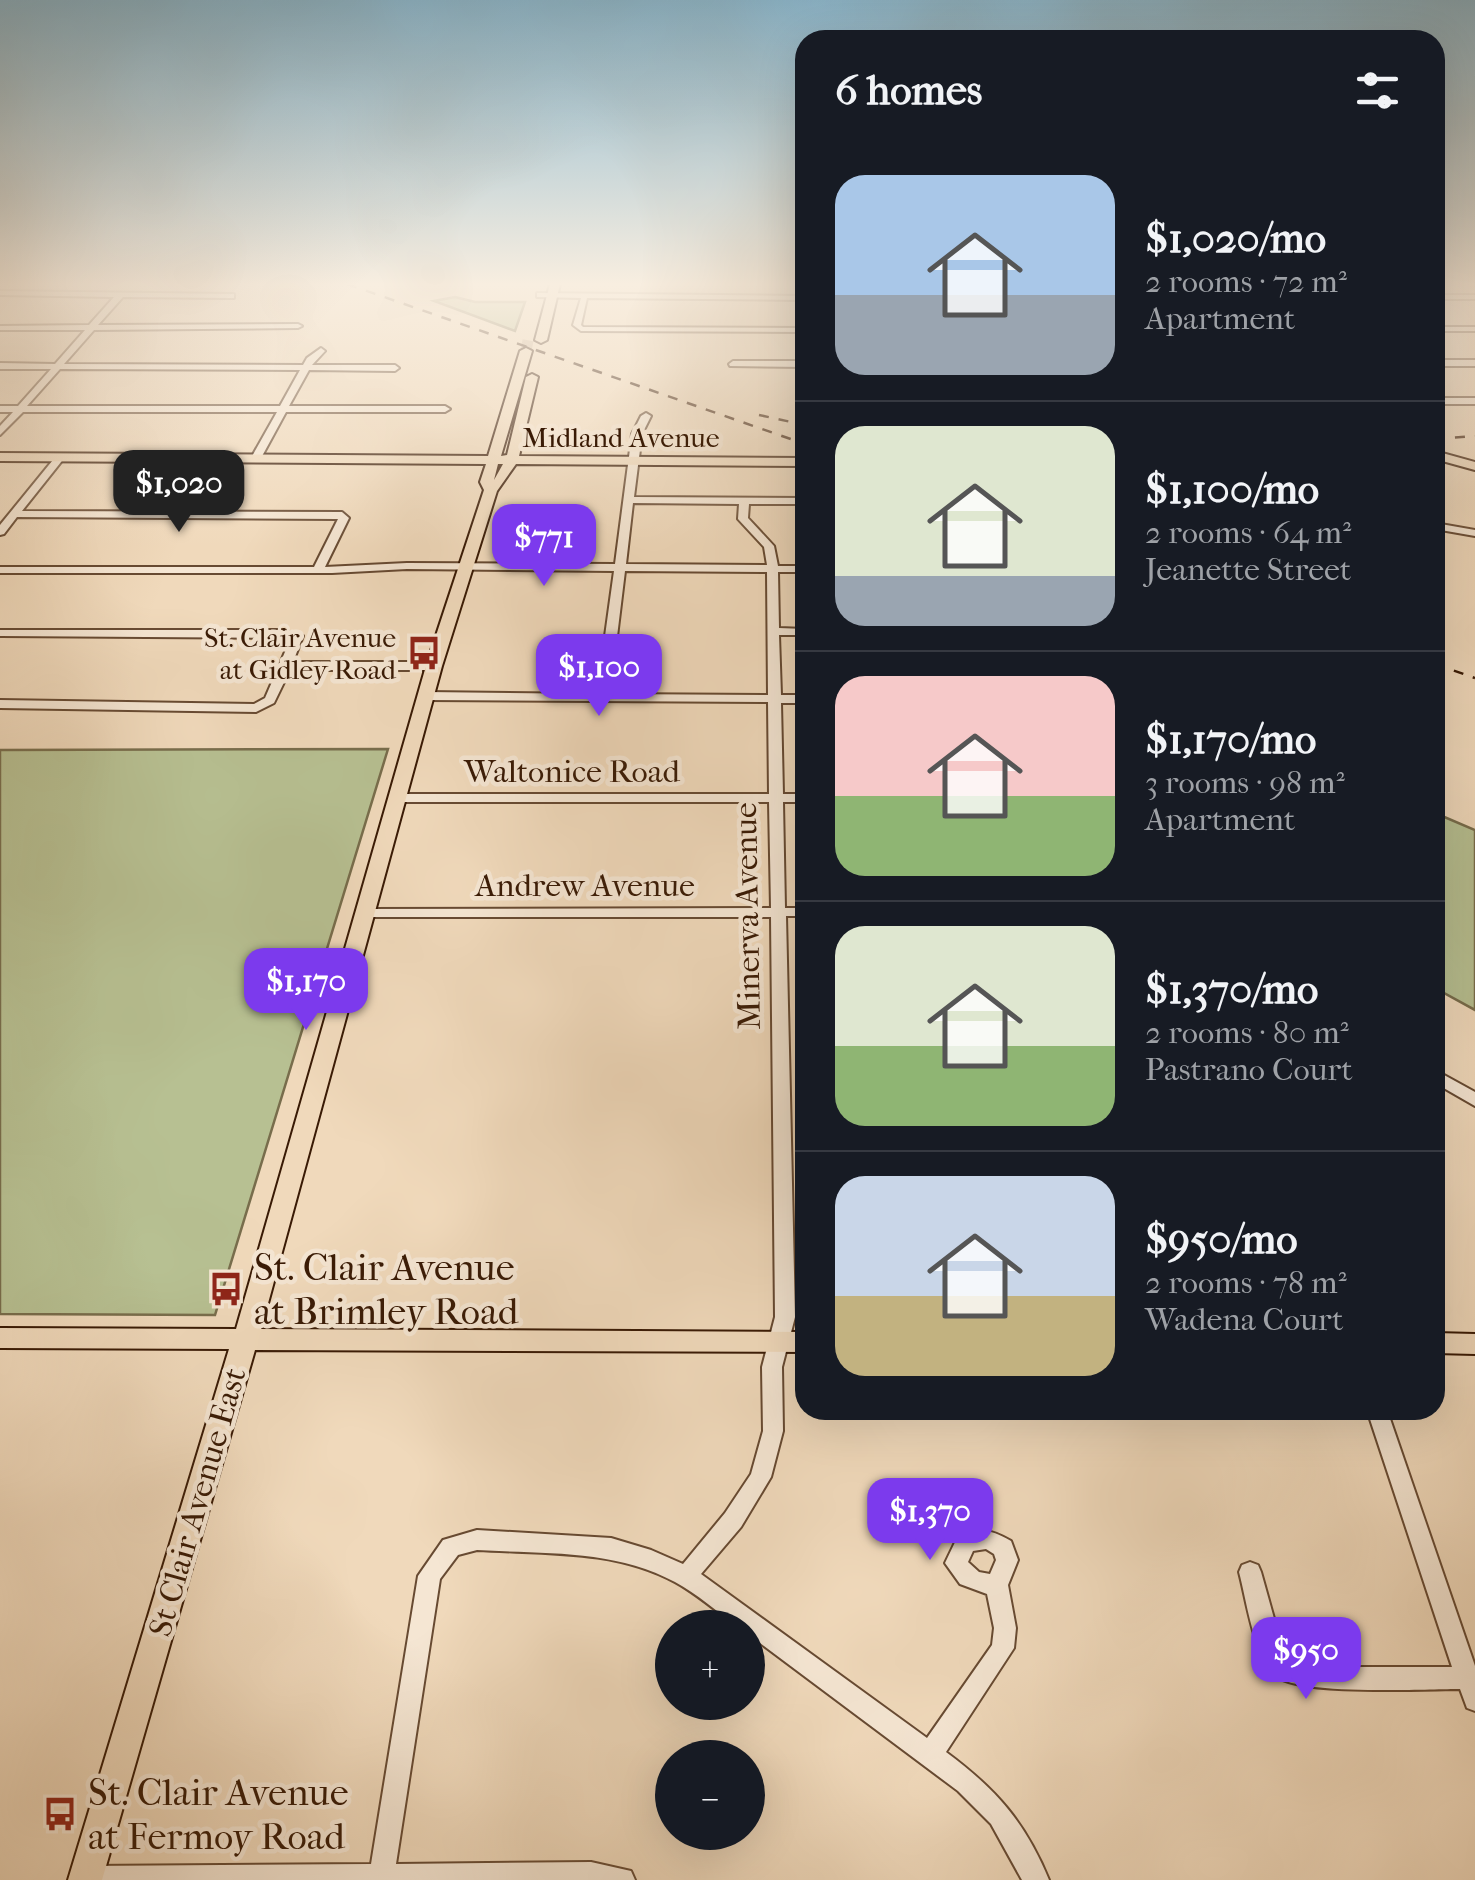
<!DOCTYPE html>
<html lang="en">
<head>
<meta charset="utf-8">
<style>
  body { margin:0; font-family:"IM FELL French Canon",serif; background:#20242c; color:#f1f3f6; height:100vh; display:flex; flex-direction:column; font-size:38px; white-space:nowrap }
  * { box-sizing:border-box; margin:0 }
  p { font-size:32px; color:#9ea1a6 }
  .icon { flex:none; width:55px; height:55px; fill:none; stroke:currentColor; stroke-width:2; stroke-linecap:round; stroke-linejoin:round }
  .map { position:relative; flex:1; overflow:hidden }
  .sheet { position:absolute; left:795px; top:30px; width:650px; height:1390px; display:flex; flex-direction:column; background:#171b24; border-radius:30px; box-shadow:0 10px 40px #0002 }
  .sheet>* { flex:none }
  .controls { position:absolute; left:655px; top:1610px; display:grid; gap:20px }
  .controls a { display:grid; place-items:center; width:110px; height:110px; border-radius:50%; background:#171b24; box-shadow:0 10px 40px #0002; font-size:50px }
  .price { position:absolute; translate:-50% -85px; padding:0 22px; border-radius:20px; background:#7c3aed; color:#fff; font-size:32px; line-height:65px; filter:drop-shadow(0 2px 5px #0008) }
  .price::after { content:''; position:absolute; left:50%; top:60px; width:30px; height:22px; margin-left:-15px; background:inherit; clip-path:polygon(0 0,100% 0,50% 100%) }
  .price.active { background:#222; color:#fff }
  ul { padding:0; list-style:none }
  li { display:flex; align-items:center; gap:30px; height:250px; padding:0 40px }
  li+li { border-top:2px solid #363941 }
  li span { display:grid; place-items:center; flex:none; width:280px; height:200px; border-radius:30px; color:#555 }
  li>.icon { margin-inline-start:auto }
  span .icon { width:120px; height:120px; fill:#fffc; stroke-width:1 }
  li b { font-size:42px }
  h2 { display:flex; justify-content:space-between; align-items:center; height:120px; padding:0 40px; font-size:42px }
  .map>svg:first-child { display:block }
</style>
</head>
<body>
<div class="map">
<svg width="1475" height="1880" viewBox="0 0 1475 1880">
  <rect width="100%" height="100%" fill="#f0d9bb"/>
  <filter id="stains"><feTurbulence type="fractalNoise" baseFrequency=".002" numOctaves="4"/><feColorMatrix values="0 0 0 0 .2 0 0 0 0 .09 0 0 0 0 .02 0 0 0 .5 -.17"/></filter>
  <radialGradient id="worn" r=".72"><stop offset=".6" stop-color="#630" stop-opacity="0"/><stop offset="1" stop-color="#630" stop-opacity=".3"/></radialGradient>
  <path fill="#b7c092" stroke="#786d4c" stroke-width="2.5" d="M455 297 475 302H525L515 331 434 301Z
    M388 749 215 1315 0 1314V750Z
    M1435 813 1475 830V1010L1435 988Z"/>
  <g fill="none" stroke-linecap="round" stroke-linejoin="round">
    <path stroke="#cbb397" stroke-width="11" stroke-dasharray="11 6" stroke-linecap="butt" d="M526 351 529 335"/>
    <g stroke="#674a32" stroke-width="4">
      <path id="minor" d="M0 291 234 294V298H231L123 297 98 325 298 324 302 326 298 328 94 330 64 364 303 365 307 358 321 348 325 351 312 365H395L399 368 395 371 309 370 289 406H445L450 409 445 412H286L261 458 256 461 251 458 277 412H23L0 435V426L13 412H0V406H18L51 369H0V363L55 364 85 330H0V326L89 325 114 297 0 295ZM60 369 300 370 280 406H27Z
        M540 293 805 296V300L587 298 581 325 583 327 805 328V332L581 331 573 325 581 298 537 297V293Z
        M1435 295H1475V299H1435Z
        M1435 327H1475V331H1435Z
        M1435 360H1475V366H1435Z
        M733 361H805V367L730 366 729 364Z
        M1435 398H1475V404H1435Z
        M646 413 651 416 642 434 634 497 805 498V504H749L748 518 774 546 778 566H805V572H778L779 628 805 629V635H779L781 695H805V703H781L783 794H805V802H783L785 908H805V916H786L795 1317 782 1367 783 1431 771 1477 741 1527 701 1574 927 1738 992 1645 994 1628 987 1594 960 1584 945 1563 958 1536C981 1528 990 1529 1011 1541L1018 1560 1008 1585 1016 1628 1014 1648 946 1752C996 1789 1025 1822 1049 1880H1022L991 1824 958 1791 748 1634V1628H738C718 1612 697 1594 675 1582 614 1549 544 1554 477 1550L458 1555 440 1579 396 1864 591 1862 631 1871 635 1880H74L77 1870 86 1866 371 1864 418 1576 443 1540 477 1530 611 1538 651 1550 683 1564 725 1513 751 1474 763 1431 762 1367 775 1317 771 917H366L359 913 366 909 771 908 769 802H400L393 798 400 794H769L768 702 427 700 421 696 427 692 597 694 614 571 407 569 332 573H0V567H314L338 519 17 517 4 534 0 535V525L57 455 60 454 65 457 22 511 342 512 349 518 325 567 407 563 615 564 632 434 641 416ZM633 503 739 504 738 519 764 547 767 565 626 564ZM625 571 767 572 768 695 610 694ZM986 1549 994 1554 996 1560 990 1574 979 1572 968 1562 973 1551Z
        M1435 523 1475 530V536L1435 529Z
        M0 630H283L303 636 293 662H434L440 666 434 670H290L274 703 256 712 0 708V700L254 704 265 698 291 638 0 636Z
        M1435 1070 1475 1092V1106L1435 1083Z
        M1367 1410H1387L1475 1666V1711L1467 1708 1460 1689C1426 1689 1295 1696 1275 1675 1253 1653 1247 1602 1239 1572L1242 1565 1250 1562 1258 1565 1261 1572 1282 1647 1292 1660 1334 1667H1452Z"/>
    </g>
    <g stroke="#391a05" stroke-width="4">
      <path id="major" d="M550 284H560L547 340 541 343 535 340Z
        M526 348 532 351 501 456 507 455 526 377 532 374 538 377 519 456 805 458V466L516 464 497 491 442 666 261 1329 805 1332V1352L255 1350 102 1880H68L229 1349 0 1348V1328L236 1329 426 666 484 490 480 482 486 464 0 461V453L488 456 520 351ZM498 464H503L494 480Z
        M1435 451 1475 462V470L1435 459Z
        M1435 1333 1475 1334V1354L1435 1353Z"/>
    </g>
    <use href="#minor" fill="#f5e6d3" fill-rule="evenodd"/>
    <use href="#major" fill="#f0d9bb" fill-rule="evenodd"/>
    <path stroke="#391a05" stroke-width="2.5" stroke-dasharray="10 10" stroke-linecap="butt" d="M347 284 805 444
      M759 415 805 425
      M1435 439 1475 436
      M1435 664 1475 678"/>
  </g>
  <linearGradient id="sky" x2="0" y2="1"><stop stop-color="#89b7cf"/><stop offset="0.52" stop-color="#f8eee0"/><stop offset="1" stop-color="#f8eee0" stop-opacity="0"/></linearGradient>
  <rect width="1475" height="547" fill="url(#sky)"/>
  <defs>
    <g id="bus-bare" transform="scale(2.7)"><path d="M-5-6H5V4H4V6H2V4H-2V6H-4V4H-5ZM-3.5-4V0h7V-4ZM-3.5 1.2v1.5H-2V1.2ZM2 1.2v1.5H3.5V1.2Z" fill="#8f2418" stroke="#f5e6d3" stroke-width="2.5" paint-order="stroke"/></g>
  </defs>
  <g fill-rule="evenodd">
    <use href="#bus-bare" x="424" y="653"/>
    <use href="#bus-bare" x="226" y="1289"/>
    <use href="#bus-bare" x="60" y="1814"/>
  </g>
  <g text-anchor="middle" stroke-width="9" stroke-linejoin="round" paint-order="stroke">
    <g font-size="28" fill="#391a05" stroke="#f5e6d3">
      <text x="621" y="447">Midland Avenue</text>
    </g>
    <g font-size="28" fill="#391a05" stroke="#f5e6d3" text-anchor="end">
      <text x="396" y="647">St. Clair Avenue<tspan x="396" dy="32">at Gidley Road</tspan></text>
    </g>
    <g font-size="32" fill="#391a05" stroke="#f5e6d3">
      <text x="572" y="782">Waltonice Road</text>
      <text x="585" y="896">Andrew Avenue</text>
      <text transform="translate(747 916) rotate(-91)" y="11">Minerva Avenue</text>
      <text transform="translate(197 1502) rotate(-74)" y="11">St Clair Avenue East</text>
    </g>
    <g font-size="38" fill="#391a05" stroke="#f5e6d3" text-anchor="start">
      <text x="254" y="1280">St. Clair Avenue<tspan x="254" dy="44">at Brimley Road</tspan></text>
      <text x="88" y="1805">St. Clair Avenue<tspan x="88" dy="44">at Fermoy Road</tspan></text>
    </g>
  </g>
  <rect width="100%" height="100%" filter="url(#stains)"/>
  <rect width="100%" height="100%" fill="url(#worn)"/>
</svg>
<div class="controls">
<a>+</a>
<a>−</a>
</div>
<b class="price active" style="left:179px;top:535px">$1,020</b>
<b class="price" style="left:544px;top:589px">$771</b>
<b class="price" style="left:599px;top:719px">$1,100</b>
<b class="price" style="left:306px;top:1033px">$1,170</b>
<b class="price" style="left:930px;top:1563px">$1,370</b>
<b class="price" style="left:1306px;top:1702px">$950</b>
<section class="sheet">
<h2>6 homes<svg class="icon" aria-label="filters" viewBox="0 0 24 24"><path d="M4 7h16M4 17h16"/><circle cx="9" cy="7" r="2"/><circle cx="15" cy="17" r="2"/></svg></h2>
<ul>
<li><span style="background:linear-gradient(#a9c7e8 60%,#9aa5b1 0)"><svg class="icon" aria-label="home" viewBox="0 0 24 24"><path d="M3 11l9-7 9 7M6 9v11h12V9"/></svg></span><div><b>$1,020/mo</b><p>2 rooms · 72 m²</p><p>Apartment</p></div></li>
<li><span style="background:linear-gradient(#dfe7d0 75%,#9aa5b1 0)"><svg class="icon" aria-label="home" viewBox="0 0 24 24"><path d="M3 11l9-7 9 7M6 9v11h12V9"/></svg></span><div><b>$1,100/mo</b><p>2 rooms · 64 m²</p><p>Jeanette Street</p></div></li>
<li><span style="background:linear-gradient(#f6c9c9 60%,#8fb573 0)"><svg class="icon" aria-label="home" viewBox="0 0 24 24"><path d="M3 11l9-7 9 7M6 9v11h12V9"/></svg></span><div><b>$1,170/mo</b><p>3 rooms · 98 m²</p><p>Apartment</p></div></li>
<li><span style="background:linear-gradient(#dfe7d0 60%,#8fb573 0)"><svg class="icon" aria-label="home" viewBox="0 0 24 24"><path d="M3 11l9-7 9 7M6 9v11h12V9"/></svg></span><div><b>$1,370/mo</b><p>2 rooms · 80 m²</p><p>Pastrano Court</p></div></li>
<li><span style="background:linear-gradient(#c9d6e8 60%,#c2b280 0)"><svg class="icon" aria-label="home" viewBox="0 0 24 24"><path d="M3 11l9-7 9 7M6 9v11h12V9"/></svg></span><div><b>$950/mo</b><p>2 rooms · 78 m²</p><p>Wadena Court</p></div></li>
</ul>
</section>
</div>
</body>
</html>
